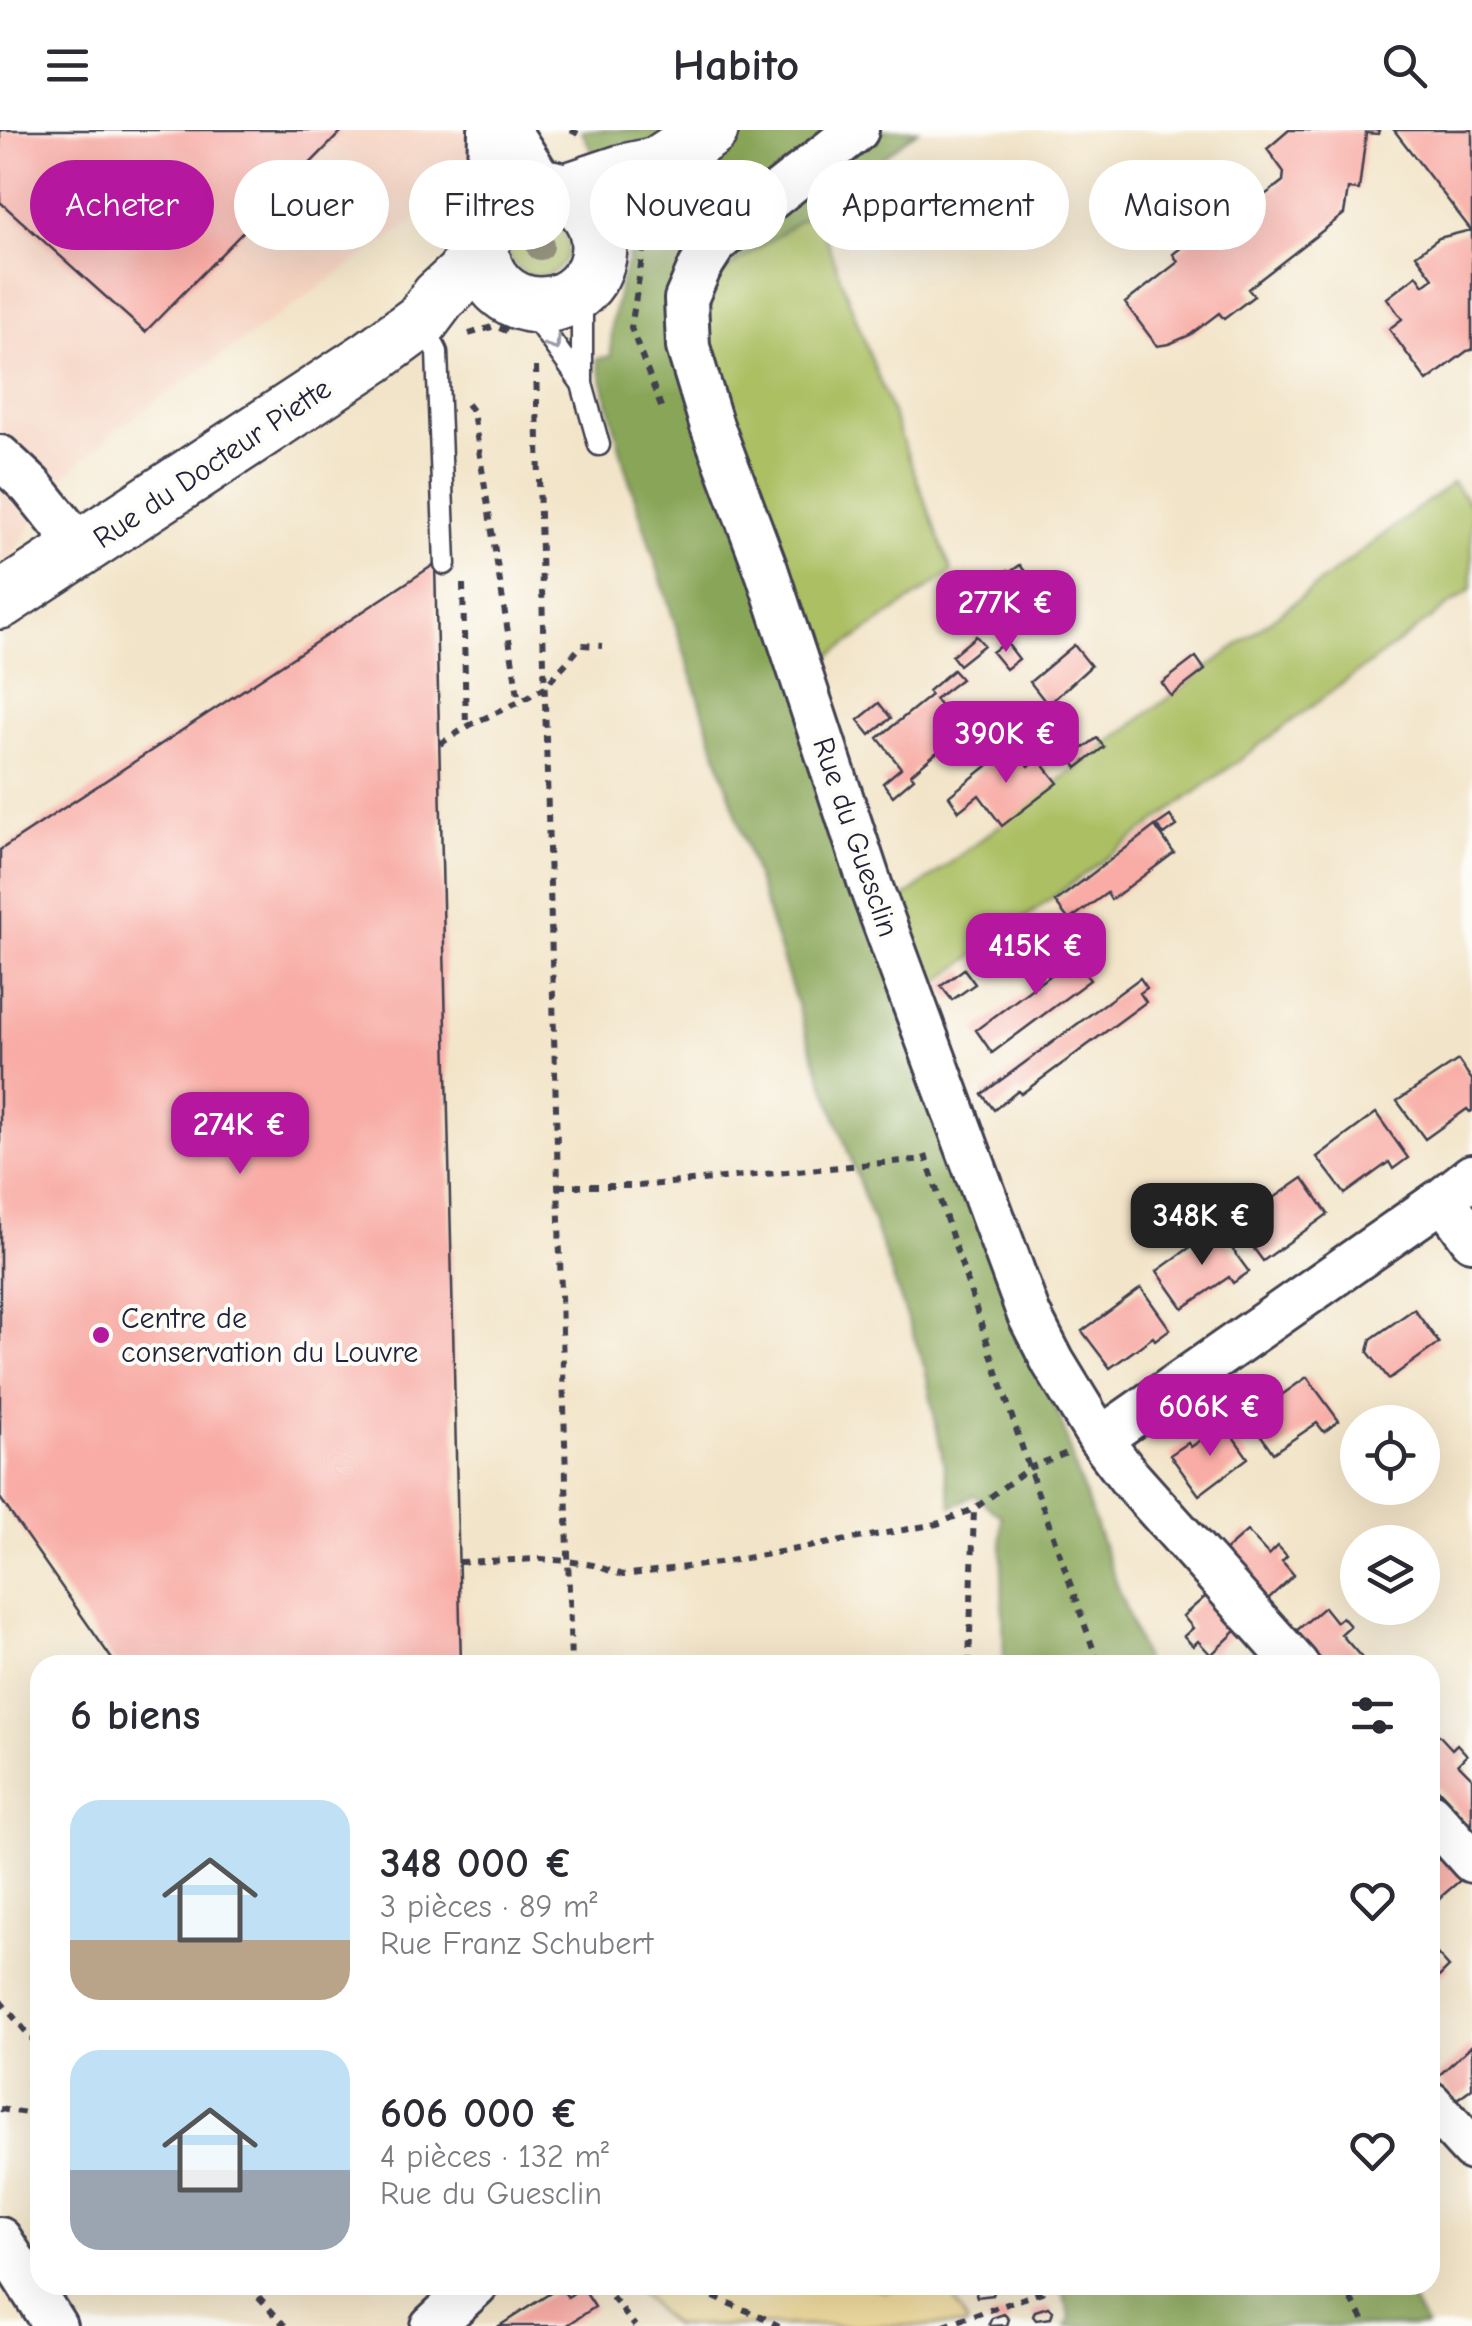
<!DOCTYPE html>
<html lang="fr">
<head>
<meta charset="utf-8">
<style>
  body { margin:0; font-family:"Comic Neue",sans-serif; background:#f2f2f3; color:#2b2b33; height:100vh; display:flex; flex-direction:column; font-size:38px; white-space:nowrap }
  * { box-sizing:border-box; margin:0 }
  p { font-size:32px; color:#7c7c81 }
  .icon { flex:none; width:55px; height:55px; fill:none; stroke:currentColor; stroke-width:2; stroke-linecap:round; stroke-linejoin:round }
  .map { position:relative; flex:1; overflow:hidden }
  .drawer { position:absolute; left:30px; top:1525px; width:1410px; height:640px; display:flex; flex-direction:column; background:#fff; border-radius:30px; box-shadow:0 10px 40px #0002 }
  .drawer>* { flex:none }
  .banner { position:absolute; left:30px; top:30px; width:1412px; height:90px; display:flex; gap:20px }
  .controls { position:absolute; left:1340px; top:1275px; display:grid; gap:20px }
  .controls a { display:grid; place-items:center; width:100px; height:100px; border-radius:50%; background:#fff; box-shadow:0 10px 40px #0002; font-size:50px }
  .price { position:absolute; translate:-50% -85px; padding:0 22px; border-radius:20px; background:#b5179e; color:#fff; font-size:32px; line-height:65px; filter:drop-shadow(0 2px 5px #0008) }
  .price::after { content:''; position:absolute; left:50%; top:60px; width:30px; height:22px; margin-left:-15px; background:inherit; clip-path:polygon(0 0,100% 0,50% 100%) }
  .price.active { background:#222; color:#fff }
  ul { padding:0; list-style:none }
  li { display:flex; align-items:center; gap:30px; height:250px; padding:0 40px }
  li span { display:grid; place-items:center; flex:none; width:280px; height:200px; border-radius:30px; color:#555 }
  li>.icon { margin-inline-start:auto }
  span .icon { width:120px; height:120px; fill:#fffc; stroke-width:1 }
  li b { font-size:42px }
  h2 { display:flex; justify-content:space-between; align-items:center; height:120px; padding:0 40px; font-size:42px }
  .pill { padding:0 35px; border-radius:45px; background:#fff; box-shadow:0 10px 40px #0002; font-size:35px; line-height:90px }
  .pill.active { background:#b5179e; color:#fff }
  header { display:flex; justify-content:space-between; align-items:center; height:130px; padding:0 40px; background:#fff; font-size:45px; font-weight:600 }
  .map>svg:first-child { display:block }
</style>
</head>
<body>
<header><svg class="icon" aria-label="menu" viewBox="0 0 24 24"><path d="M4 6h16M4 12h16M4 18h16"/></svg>Habito<svg class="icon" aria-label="search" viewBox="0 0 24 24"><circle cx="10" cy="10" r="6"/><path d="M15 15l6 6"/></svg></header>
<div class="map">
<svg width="1472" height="2196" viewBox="0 0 1472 2196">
  <rect width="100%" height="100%" fill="#fdfcf7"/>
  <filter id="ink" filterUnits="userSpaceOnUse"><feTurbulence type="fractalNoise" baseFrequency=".01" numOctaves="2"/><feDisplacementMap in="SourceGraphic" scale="20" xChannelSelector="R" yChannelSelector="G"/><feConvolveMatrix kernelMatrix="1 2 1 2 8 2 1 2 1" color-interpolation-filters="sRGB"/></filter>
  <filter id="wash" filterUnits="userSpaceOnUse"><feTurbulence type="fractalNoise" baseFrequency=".0048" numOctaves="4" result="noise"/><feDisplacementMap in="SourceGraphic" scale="40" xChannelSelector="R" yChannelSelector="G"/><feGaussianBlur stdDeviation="2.25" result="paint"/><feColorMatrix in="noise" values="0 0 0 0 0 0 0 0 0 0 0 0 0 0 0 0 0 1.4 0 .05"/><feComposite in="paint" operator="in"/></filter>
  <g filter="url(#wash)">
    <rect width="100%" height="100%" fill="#f2e4c8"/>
    <path fill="#f5d3c1" d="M0 0H482L481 23 457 61 118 298 58 352 7 435 0 439Z"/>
    <path fill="#acbf63" stroke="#67704f" stroke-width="2.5" d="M815 80 952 442 792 552 677 173Z
      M508 116a30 30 0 1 1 60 0a30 30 0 1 1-60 0Z
      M1453 352 1472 377V458L918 867 888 780Z"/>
    <path fill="#89a659" stroke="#56644a" stroke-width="2.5" d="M581 0H918L815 80 678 173 1017 1197 1062 1292 1074 1335 1146 1535H1004L1001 1386 974 1365 952 1377 925 1238 808 909 625 337 597 229 611 226 612 193 621 150 628 133 633 101Z
      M1060 2155H1404L1426 2196H1067L1071 2188Z"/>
    <path fill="#eeda9e" stroke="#887e6c" stroke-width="2.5" d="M631 2155H867L885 2161 903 2155H961C948 2174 959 2175 967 2193L966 2196H673Z"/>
    <g id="blocks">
      <path fill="#f8aca5" d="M0 0H343L145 202 0 72Z
        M1289 0H1379L1378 4 1366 3 1359 60 1348 59 1344 84 1248 159 1254 166 1224 189 1219 183 1190 205 1169 214 1157 216 1125 173 1178 132 1173 124 1202 101 1208 109 1283 51 1284 42 1267 19Z
        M1394 0H1472V220L1467 221 1427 251 1389 199 1402 189 1387 168 1417 145 1424 155 1433 148 1416 125 1439 108 1471 100Z
        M435 434 461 1535H116L0 1368V720Z
        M1020 435 1030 448 1019 456 1031 470 995 499 972 470 1007 441 1009 443Z
        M952 457 967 474 956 483 941 466Z
        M976 506 984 515 959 535 952 526Z
        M1006 512 1019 529 1006 539 992 522Z
        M1074 515 1091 536 1048 575 1030 552Z
        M1196 527 1205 540 1171 566 1162 553Z
        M953 540 961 549 935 569 961 602 911 644 914 648 893 666 883 653 901 638 878 608 931 565 928 561Z
        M879 573 891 588 870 605 858 590Z
        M1097 608 1104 617 1077 638 1070 628Z
        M1011 617 1019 628 1029 636 1038 628 1058 653 1002 696 979 665 959 681 949 666Z
        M1170 686 1177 696 1164 705 1157 695Z
        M1155 696 1174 723 1111 770 1107 763 1069 790 1055 772Z
        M1059 809 1090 850 992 923 976 900 1053 843 1051 840 1049 841 1037 825Z
        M964 839 975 854 952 870 941 856Z
        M1140 848 1147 858 1140 863 1146 872 1021 964 1018 961 994 980 982 964Z
        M1458 930 1472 950V981L1470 982 1467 979 1425 1009 1397 971Z
        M1376 983 1408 1028 1393 1039 1389 1032 1345 1064 1317 1027Z
        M1303 1048 1328 1084 1263 1131 1236 1094Z
        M1217 1098 1249 1142 1233 1153 1229 1147 1183 1178 1157 1141Z
        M1141 1158 1170 1199 1155 1210 1153 1207 1110 1238 1082 1201Z
        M1414 1179 1439 1213 1389 1249 1368 1222 1371 1209Z
        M1307 1247 1339 1291 1324 1302 1317 1293 1273 1323 1249 1288Z
        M1224 1294 1248 1328 1199 1365 1170 1325 1188 1313 1191 1317Z
        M1247 1401 1269 1425 1278 1416 1287 1426 1282 1431 1294 1445 1267 1470 1223 1422Z
        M1206 1466 1237 1500 1211 1525 1198 1511 1193 1516 1184 1506 1193 1498 1183 1486Z
        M1324 1477 1336 1492 1342 1487 1350 1496 1341 1504 1368 1535H1326L1296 1501Z
        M1439 1605 1452 1619 1457 1614 1467 1625 1458 1634 1472 1648V1696L1430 1650V1613Z
        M1442 1726 1463 1748 1430 1776V1738Z
        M1430 1816 1449 1837 1439 1847 1430 1837Z
        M1472 1915V1958L1456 1970 1436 1948Z
        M989 2155 995 2159 993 2165 977 2167 976 2164 978 2159Z
        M560 2157 568 2167 582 2157 595 2177 566 2196H499Z
        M1048 2177 1053 2181 1051 2188 1036 2190 1033 2186 1035 2181Z
        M1004 2184 1009 2189 1007 2195 991 2196 989 2194 992 2188Z"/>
    </g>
  </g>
  <g filter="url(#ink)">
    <use href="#blocks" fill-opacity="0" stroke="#413f50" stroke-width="2.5"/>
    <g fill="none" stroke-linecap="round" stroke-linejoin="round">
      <g stroke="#413f50" stroke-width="25">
        <path id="lane" d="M582 157V254L599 315
          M525 174 582 254
          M423 194 437 222 445 434"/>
      </g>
      <g stroke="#413f50" stroke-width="48">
        <path id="street" d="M508 0 545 57
          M857 0 716 112 700 137 686 169 688 217 711 293 767 442 872 760 1029 1185 1053 1232 1100 1309 1129 1347 1297 1535
          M488 88 490 0
          M0 327 31 356 82 419
          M1443 1069 1472 1109
          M1100 1309 1443 1069 1472 1046
          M1430 1684 1472 1731
          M1430 1973 1472 2019
          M0 2109 55 2196
          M432 2196 476 2155"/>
      </g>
      <g stroke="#413f50" stroke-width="60">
        <path id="secondary" d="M481 116a59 59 0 1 1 118 0a59 59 0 1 1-118 0Z
          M564 62 624 42 657 35 710 0
          M0 471 372 227 421 191 439 167 463 145 481 118"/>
      </g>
      <path stroke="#413f50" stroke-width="6" stroke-dasharray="8 8" stroke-linecap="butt" d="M571 0 584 7
        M649 84 631 198 663 282
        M469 204 495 196 509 202
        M536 237 571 1535
        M467 274 473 282 519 572
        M463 454 466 598
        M440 614 470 595 519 572 545 557 582 515 602 516
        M925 1025 1029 1338 1099 1535
        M558 1056H638L926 1029
        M459 1432 541 1429 568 1431 593 1435 623 1445 718 1433 937 1394 974 1379
        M969 1535 974 1379 1029 1338 1067 1323
        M0 1871 40 1918
        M0 1979 40 1985
        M248 2155 285 2196
        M602 2155 635 2196
        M684 2155 760 2186 779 2196
        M1343 2155 1367 2196
        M944 2196 1042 2162 1044 2155"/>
      <use href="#lane" stroke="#fff" stroke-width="20"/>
      <use href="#street" stroke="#fff" stroke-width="42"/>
      <use href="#secondary" stroke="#fff" stroke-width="55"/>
    </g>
    <circle fill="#9a9882" cx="540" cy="116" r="14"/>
    <defs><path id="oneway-chevron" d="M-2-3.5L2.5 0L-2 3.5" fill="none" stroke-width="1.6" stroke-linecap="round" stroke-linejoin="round" transform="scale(2.5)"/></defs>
    <use stroke="#9c9ca7" href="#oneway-chevron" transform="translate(554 214) rotate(57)"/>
  </g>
  <circle fill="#b5179e" stroke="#fdfcf7" stroke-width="4" cx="101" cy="1205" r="10"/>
  <g text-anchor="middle" stroke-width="8" stroke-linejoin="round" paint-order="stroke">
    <g font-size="30" fill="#22223b" stroke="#fdfcf7">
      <text transform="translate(212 333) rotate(-34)" y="10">Rue du Docteur Piette</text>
      <text transform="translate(856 707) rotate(71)" y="10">Rue du Guesclin</text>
    </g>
    <g font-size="30" fill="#22223b" stroke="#fdfcf7" text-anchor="start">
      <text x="121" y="1198">Centre de<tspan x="121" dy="34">conservation du Louvre</tspan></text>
    </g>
  </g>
</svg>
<div class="controls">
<a><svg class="icon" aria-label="locate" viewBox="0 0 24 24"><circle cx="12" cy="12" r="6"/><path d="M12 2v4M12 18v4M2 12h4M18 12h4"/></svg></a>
<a><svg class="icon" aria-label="layers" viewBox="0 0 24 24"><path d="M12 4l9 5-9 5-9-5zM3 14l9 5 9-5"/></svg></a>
</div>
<b class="price" style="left:1006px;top:525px">277K €</b>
<b class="price" style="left:1006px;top:656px">390K €</b>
<b class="price" style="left:1036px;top:868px">415K €</b>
<b class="price" style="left:240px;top:1047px">274K €</b>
<b class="price active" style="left:1202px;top:1138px">348K €</b>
<b class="price" style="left:1210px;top:1329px">606K €</b>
<div class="banner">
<a class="pill active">Acheter</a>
<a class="pill">Louer</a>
<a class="pill">Filtres</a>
<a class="pill">Nouveau</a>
<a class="pill">Appartement</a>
<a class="pill">Maison</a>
</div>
<section class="drawer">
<h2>6 biens<svg class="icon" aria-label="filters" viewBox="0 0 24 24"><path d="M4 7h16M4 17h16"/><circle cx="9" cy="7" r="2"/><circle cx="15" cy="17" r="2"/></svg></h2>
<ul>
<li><span style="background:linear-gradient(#bfe0f5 70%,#b9a48a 0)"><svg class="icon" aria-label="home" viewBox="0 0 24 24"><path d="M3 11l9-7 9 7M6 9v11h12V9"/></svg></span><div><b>348 000 €</b><p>3 pièces · 89 m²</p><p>Rue Franz Schubert</p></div><svg class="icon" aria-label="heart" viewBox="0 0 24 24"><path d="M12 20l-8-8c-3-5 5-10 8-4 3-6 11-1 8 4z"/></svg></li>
<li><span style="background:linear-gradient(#bfe0f5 60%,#9aa5b1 0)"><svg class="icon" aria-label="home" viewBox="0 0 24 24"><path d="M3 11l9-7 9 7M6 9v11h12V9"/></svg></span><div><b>606 000 €</b><p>4 pièces · 132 m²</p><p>Rue du Guesclin</p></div><svg class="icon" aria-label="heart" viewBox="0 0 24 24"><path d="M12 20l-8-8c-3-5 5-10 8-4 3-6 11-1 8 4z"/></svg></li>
</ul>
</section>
</div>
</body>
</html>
